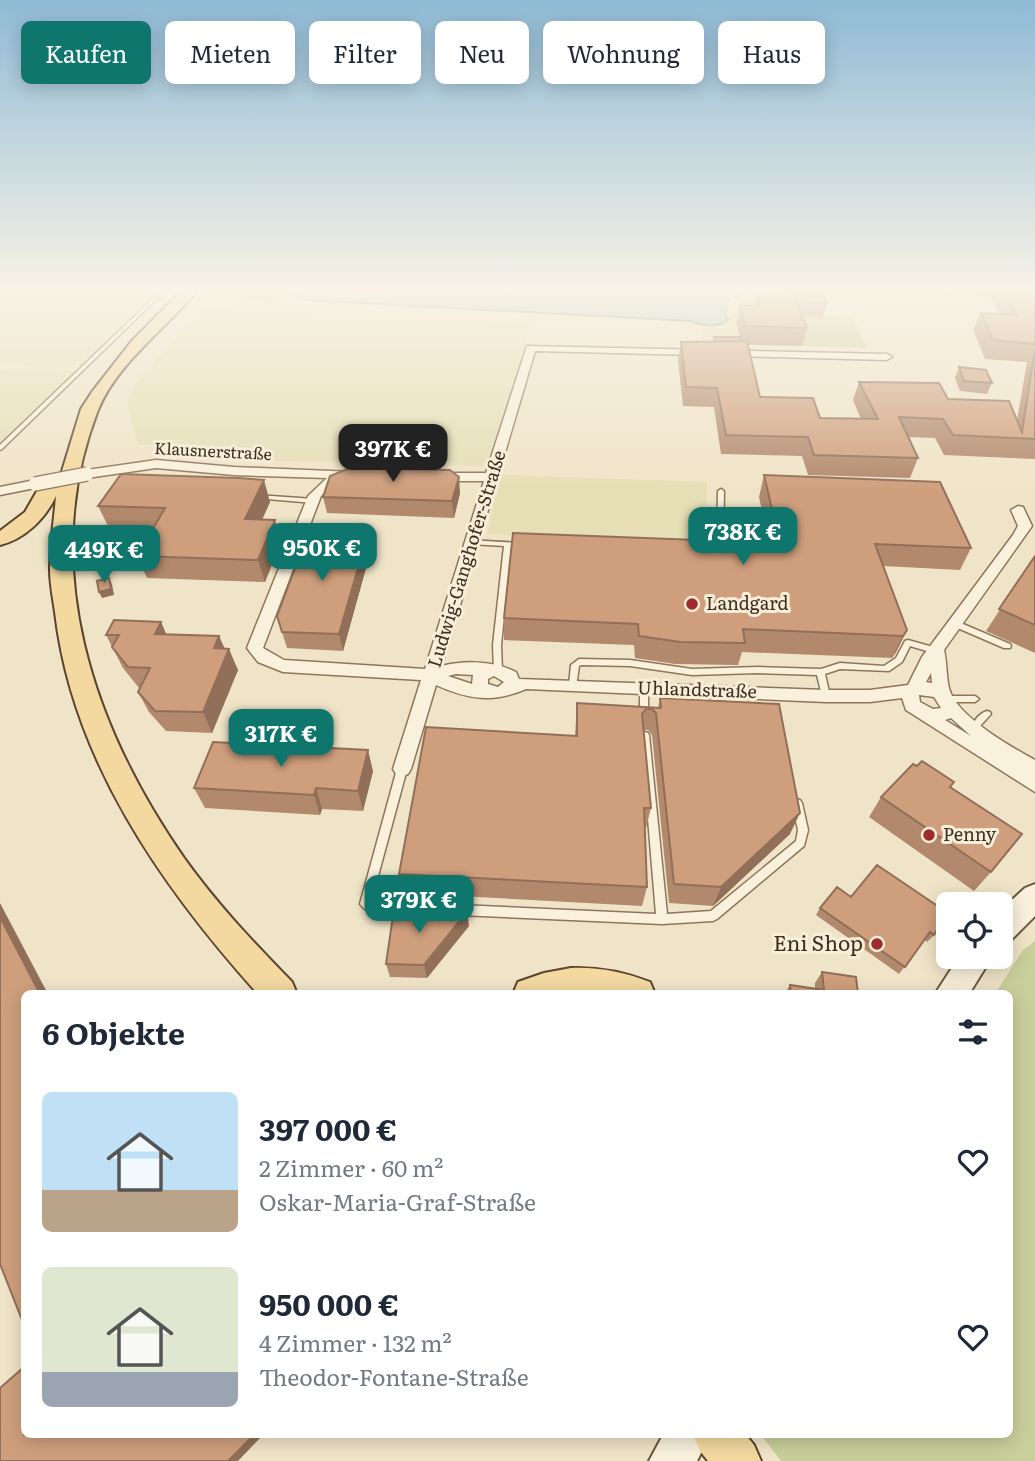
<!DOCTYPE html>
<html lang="de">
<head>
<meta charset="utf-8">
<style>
  body { margin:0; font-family:Literata,serif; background:#f2f2f3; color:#1f2937; height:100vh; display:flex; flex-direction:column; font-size:26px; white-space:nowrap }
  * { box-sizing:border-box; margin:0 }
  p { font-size:23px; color:#747a83 }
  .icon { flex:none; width:38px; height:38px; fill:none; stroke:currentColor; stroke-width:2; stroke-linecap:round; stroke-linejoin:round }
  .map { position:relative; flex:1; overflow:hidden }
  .side { position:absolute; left:21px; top:990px; width:992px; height:448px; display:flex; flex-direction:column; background:#fff; border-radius:10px; box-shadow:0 4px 18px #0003 }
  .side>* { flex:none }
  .guide { position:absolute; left:21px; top:21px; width:994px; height:63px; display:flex; gap:14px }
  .buttons { position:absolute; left:936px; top:892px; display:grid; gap:14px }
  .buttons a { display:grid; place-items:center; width:77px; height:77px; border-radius:10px; background:#fff; box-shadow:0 4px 18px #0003; font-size:35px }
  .price { position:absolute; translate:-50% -60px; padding:0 16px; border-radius:14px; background:#0f766e; color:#fff; font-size:23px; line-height:46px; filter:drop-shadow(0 2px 4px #0008) }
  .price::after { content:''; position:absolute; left:50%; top:42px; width:21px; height:16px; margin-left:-10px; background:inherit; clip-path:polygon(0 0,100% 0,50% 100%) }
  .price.selected { background:#222; color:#fff }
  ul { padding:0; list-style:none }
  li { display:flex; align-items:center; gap:21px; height:175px; padding:0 21px }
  li span { display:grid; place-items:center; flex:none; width:196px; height:140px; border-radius:10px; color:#555 }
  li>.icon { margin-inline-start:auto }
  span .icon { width:84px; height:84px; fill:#fffc; stroke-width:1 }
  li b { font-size:30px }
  h2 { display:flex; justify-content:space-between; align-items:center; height:84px; padding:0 21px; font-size:30px }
  .chip { padding:0 24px; border-radius:10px; background:#fff; box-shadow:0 4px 18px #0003; font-size:24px; line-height:63px }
  .chip.selected { background:#0f766e; color:#fff }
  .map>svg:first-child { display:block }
</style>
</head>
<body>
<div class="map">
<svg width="1035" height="1461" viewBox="0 0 1035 1461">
  <rect width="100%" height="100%" fill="#f0e4c8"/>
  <path fill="#e6deb5" d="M0 288H163L84 364 69 367 0 365Z
    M818 288H924L926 294 924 299 821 296Z
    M200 310 270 311 532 322 487 466 231 460 170 445H138L127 403 133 387Z
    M0 369 70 370 74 373 0 444Z
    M500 475 707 482 705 540 487 534Z"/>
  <path fill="#c9cf9b" d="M241 288H262L275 299 271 303 237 297 235 296Z
    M790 316 853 318 867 348 802 346Z
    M1035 941V1461H781L761 1435H1010V994H995L1023 950Z"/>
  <path fill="#ecd9a5" d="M743 288H770L785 323H735L741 345 702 346 701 329 692 323 713 326 726 323 729 319 727 313 733 299 745 292Z"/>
  <path fill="#a9c4bc" stroke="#6f938a" stroke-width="2" d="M276 288H739L745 289 740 296 730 298 725 313 728 319C719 329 701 325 690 321L306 300Z"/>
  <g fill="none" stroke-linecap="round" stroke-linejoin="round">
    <g stroke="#8d765c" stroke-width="3">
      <path id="lane" d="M164 288H168L2 449 0 450V445Z
        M721 489 724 491 723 538 715 550H713L709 548 717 538 718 491Z
        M257 495 314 499 317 501 314 503 255 498V496Z
        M468 540 521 543 525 545 521 547H511L501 645 502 670 498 673 494 670 493 645 504 546 470 544H468Z
        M956 621 1010 644 1011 646 1010 648H1004L953 626 952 624Z
        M908 640 940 649 941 651 937 654 910 646 902 662 889 671 840 669 825 674 830 696 826 699 822 696 817 675 758 673 692 675 630 666 581 665 579 666 576 687 573 688 569 685 571 665 579 659 630 660 692 669 758 667 821 669 840 663 884 666 896 658 905 641Z
        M644 685 648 688V715L644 718 640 715V688Z
        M946 696H975L979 699 975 702H946L942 699Z
        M987 711 990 712 991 714 981 725 978 733H972L971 731C973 722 978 714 987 711Z
        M645 732 648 733 649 735 667 914 711 911 796 841 798 830 792 803 794 800 797 799 800 800 802 803 808 830 804 846 717 919 713 921 662 924 415 913C397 914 372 921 360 904L397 769 399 766H405L407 769 371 902 374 904 415 903 656 914 641 735 642 733Z"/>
    </g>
    <g stroke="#8d765c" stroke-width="3">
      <path id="street" d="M940 288H950L953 293 945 295Z
        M527 346 887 354 892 357 887 360 535 351 442 666C465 660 494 661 516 672L519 679 826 690H870L908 685 922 657 1013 535 1018 526 1011 510 1018 506 1023 507 1032 526 944 650C947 662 946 676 949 688 955 715 1011 747 1035 760V792L906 710 902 698 870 702H826L526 689C493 703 469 700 436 685L411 769 408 774 402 776 396 774 393 769 421 680 283 672 258 662 247 648 308 496 327 478 234 475 156 468 87 478 81 474 87 470 156 460 234 467 354 472V478L334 484 321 496 263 648 284 660 425 669 484 481H437L431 477 437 473H486ZM931 673 932 683 926 682ZM456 674 473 675 472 684 448 676ZM494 676 504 682 498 687 488 684V679ZM919 695 934 697 941 708 933 709 920 702ZM951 718 971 736 945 720Z
        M35 480 40 481V487L0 495V487Z"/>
    </g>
    <g stroke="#6f573f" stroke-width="4">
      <path id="secondary" d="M1035 884V916L1011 940 1001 944V910L1025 888Z
        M959 957H992L969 994H935Z
        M663 1435H710L697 1461H649Z"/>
    </g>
    <g stroke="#5b4430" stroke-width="4">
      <path id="primary" d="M184 288H199C168 328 118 361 98 410 37 567 93 727 184 858 216 903 254 943 292 982L297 994H258C161 886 72 759 55 612 53 598 50 584 50 570 50 545 54 520 56 496 45 519 25 539 0 545V531L25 512 44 479 51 477 59 481 81 409 92 392 131 342Z
        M571 968C599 967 624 972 650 982L655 994H513L518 982 544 973Z
        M693 1435H746L754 1445 761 1461H708L700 1451Z"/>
    </g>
    <use href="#lane" fill="#faf1dc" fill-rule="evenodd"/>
    <use href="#street" fill="#faf1dc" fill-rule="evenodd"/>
    <use href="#secondary" fill="#faf1dc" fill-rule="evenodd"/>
    <use href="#primary" fill="#f3d9a0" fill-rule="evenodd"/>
    <g stroke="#8d765c" stroke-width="16" stroke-linecap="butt">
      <path id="street-bridge" d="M35 484 87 474"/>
    </g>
    <use href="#street-bridge" stroke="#faf1dc" stroke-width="13"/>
  </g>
  <path fill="#b2896c" d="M789 288 827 303 823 317 802 316 807 328 802 346 748 345 760 397 820 418 861 419 853 400 859 382 948 399 1017 420 1027 362 985 359 973 330 981 313 999 314 991 297 975 296 969 288H1035V459L944 455 935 438 908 437 918 458 910 478 808 475 802 456 721 454 714 407 683 406 678 360 681 342 713 341 714 337H740L736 323 740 305 754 306 756 296H787Z
    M959 367 992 383 987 394 960 391 955 378Z
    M764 475 971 548 960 570 883 566 907 630 896 652 892 658 742 652 738 665 675 664 635 658 634 645 504 640V618L769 542 759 497Z
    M460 493 454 518 327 513 323 497Z
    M270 502 262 520 281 542 265 582 147 578 137 556 152 530 109 528 98 506Z
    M371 550 343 651 287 648 277 616Z
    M1035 556V653L986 631Z
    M161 622 166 634 219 636 225 649 238 670 212 733 166 731 149 712 138 692 139 688 123 668 106 635Z
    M660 698 790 834 713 906 669 903 652 735 648 730H644L651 808 646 828H645L647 887 642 906 403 893 399 874 575 736 577 703 658 708Z
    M917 766 954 782 950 787 991 872 974 891 869 817 881 797Z
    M373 771 363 811 322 809 320 815 205 808 194 788Z
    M877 865 934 935 927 942 925 940 899 974 816 915 820 908 851 897Z
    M469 926 427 978 390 977 386 964Z
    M822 972 858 994H784L790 985 815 989V983Z"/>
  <path fill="#916f58" d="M459 477 460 493 454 518 452 501Z
    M264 480 270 502 252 541 245 519Z
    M275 520 281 542 265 582 258 560Z
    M368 533 371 550 343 651 339 634Z
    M109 578 112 584 114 595 102 598 99 592Z
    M161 622 170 643 155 634Z
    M907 630 896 652 892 658 903 636Z
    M219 636 227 655 229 649 238 670 212 733 203 712 214 648Z
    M368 750 373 771 363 811 358 791Z
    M316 788 322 809 320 815 314 795Z
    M800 813 790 834 713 906 721 887Z
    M0 903 48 994H40L0 917Z
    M467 912 469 926 427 978 424 965Z
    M254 1435H263L238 1461H228Z"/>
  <path fill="#cf9f7d" stroke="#916f58" stroke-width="2" d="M789 288 820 289 827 303 796 302 793 296H791Z
    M1003 288H1035V344L993 340 981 313 1017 315Z
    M756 296H793L807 328 745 326 740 305 760 306Z
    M714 337H740L741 341H715Z
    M747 341 760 397 813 398 820 418 878 419 859 382 939 383 948 399 1009 401 1022 432 1035 349V439L953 435 943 419 899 417 918 458 814 455 808 437 726 435 717 388 686 387 681 342Z
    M959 367 986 370 992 383 964 381Z
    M350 468 450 470 459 477 452 501 323 497 330 476Z
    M121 474 239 478 264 480 245 519 275 520 258 560 137 556 165 508 98 506Z
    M764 475 940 482 971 548 875 544 907 630 903 636 743 629 745 643 680 642 639 636 638 624 504 618 513 533 780 543Z
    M309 531 368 533 339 634 282 632 277 616Z
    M1035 556V625L999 609Z
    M109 578 111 589 99 592 97 581Z
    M114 620 161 622 155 634 219 636 214 648 229 649 203 712 155 711 138 692 150 668 128 667 112 647 119 635H106Z
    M660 698 779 704 800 813 721 887 674 884 656 713 652 709H646L642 714 651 808H644L647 887 399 874 426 727 577 736V703L661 708Z
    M213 742 368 750 358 791 316 788 314 795 194 788Z
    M922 761 954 782 950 787 1022 834 991 872 881 797 913 764 917 766Z
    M877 865 948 913 934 935 930 932 905 967 820 908 837 887 851 897Z
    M394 909 467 912 424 965 386 964Z
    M0 917 40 994H24V1325L0 1264Z
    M822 972 856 977 858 994H791L790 985 824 990Z
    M24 1367V1435H254L228 1461H0V1388Z"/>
  <linearGradient id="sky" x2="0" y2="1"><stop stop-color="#8fbad6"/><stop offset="0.59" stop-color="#f8f3e6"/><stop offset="1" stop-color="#f8f3e6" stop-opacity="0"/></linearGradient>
  <rect width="1035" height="492" fill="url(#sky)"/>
  <g fill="#9e2a2b" stroke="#f7eed8" stroke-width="2.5">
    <circle cx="692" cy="604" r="7"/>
    <circle cx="929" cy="835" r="7"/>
    <circle cx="877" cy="944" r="7"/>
  </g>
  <g text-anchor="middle" stroke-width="6" stroke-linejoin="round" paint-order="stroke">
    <g font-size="16" fill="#3d2e20" stroke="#f7eed8">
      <text transform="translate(213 451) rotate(3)" y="6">Klausnerstraße</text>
    </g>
    <g font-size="18" fill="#3d2e20" stroke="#f7eed8">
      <text transform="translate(467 559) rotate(-73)" y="6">Ludwig-Ganghofer-Straße</text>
      <text transform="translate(697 690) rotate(2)" y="6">Uhlandstraße</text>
    </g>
    <g font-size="18" fill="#3d2e20" stroke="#f7eed8" text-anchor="start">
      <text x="706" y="610">Landgard</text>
      <text x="943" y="841">Penny</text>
    </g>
    <g font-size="21" fill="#3d2e20" stroke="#f7eed8" text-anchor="end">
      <text x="863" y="951">Eni Shop</text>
    </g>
  </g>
</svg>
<div class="buttons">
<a><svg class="icon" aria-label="locate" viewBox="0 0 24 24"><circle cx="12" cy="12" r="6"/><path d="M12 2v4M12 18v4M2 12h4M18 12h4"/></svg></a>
</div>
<b class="price selected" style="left:393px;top:484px">397K €</b>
<b class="price" style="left:743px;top:567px">738K €</b>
<b class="price" style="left:322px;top:583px">950K €</b>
<b class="price" style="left:104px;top:585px">449K €</b>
<b class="price" style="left:281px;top:769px">317K €</b>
<b class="price" style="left:419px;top:935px">379K €</b>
<div class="guide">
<a class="chip selected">Kaufen</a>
<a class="chip">Mieten</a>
<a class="chip">Filter</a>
<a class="chip">Neu</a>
<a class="chip">Wohnung</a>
<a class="chip">Haus</a>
</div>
<section class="side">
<h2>6 Objekte<svg class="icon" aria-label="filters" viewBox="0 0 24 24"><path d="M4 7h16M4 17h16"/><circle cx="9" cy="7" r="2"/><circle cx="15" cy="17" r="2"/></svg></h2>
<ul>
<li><span style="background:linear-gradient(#bfe0f5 70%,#b9a48a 0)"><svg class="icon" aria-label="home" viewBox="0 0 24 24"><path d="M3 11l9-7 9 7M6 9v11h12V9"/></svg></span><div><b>397 000 €</b><p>2 Zimmer · 60 m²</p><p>Oskar-Maria-Graf-Straße</p></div><svg class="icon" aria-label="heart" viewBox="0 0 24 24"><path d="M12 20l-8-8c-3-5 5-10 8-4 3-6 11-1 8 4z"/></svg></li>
<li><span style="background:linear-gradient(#dfe7d0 75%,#9aa5b1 0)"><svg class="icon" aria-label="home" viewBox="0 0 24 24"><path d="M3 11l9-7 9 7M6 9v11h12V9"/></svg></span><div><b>950 000 €</b><p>4 Zimmer · 132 m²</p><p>Theodor-Fontane-Straße</p></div><svg class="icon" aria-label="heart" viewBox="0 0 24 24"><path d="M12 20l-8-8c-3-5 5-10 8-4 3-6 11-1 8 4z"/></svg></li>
</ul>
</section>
</div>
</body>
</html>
